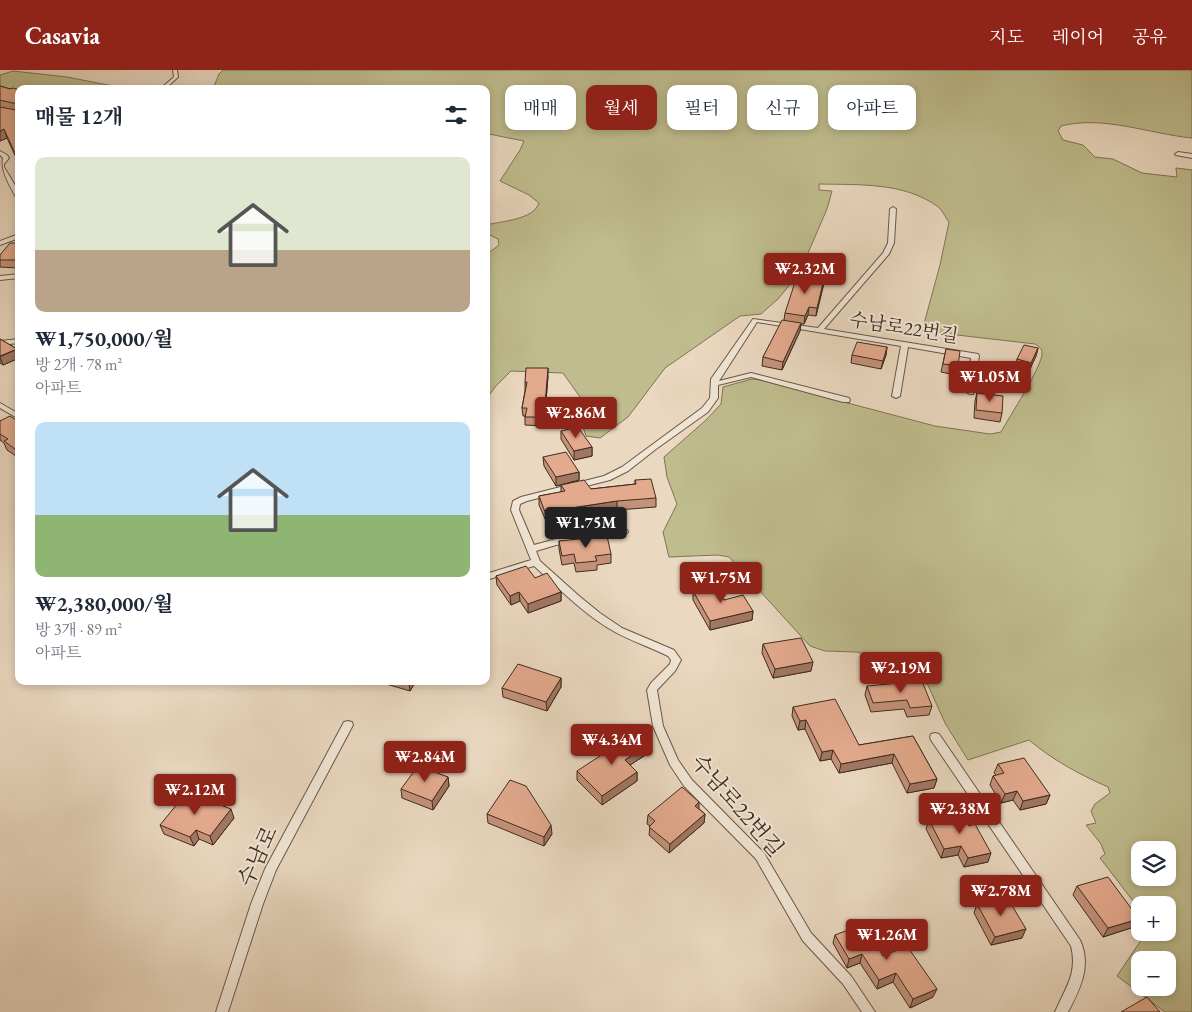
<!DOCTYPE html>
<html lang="ko">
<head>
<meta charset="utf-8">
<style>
  body { margin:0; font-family:"EB Garamond","Noto Serif KR",serif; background:#f6f6f7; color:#1f2937; height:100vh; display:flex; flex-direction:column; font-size:19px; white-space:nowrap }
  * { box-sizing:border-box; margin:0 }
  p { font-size:16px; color:#747a83 }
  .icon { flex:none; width:28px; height:28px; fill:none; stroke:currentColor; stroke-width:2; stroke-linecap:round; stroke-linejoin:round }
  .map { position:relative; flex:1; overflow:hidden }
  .side { position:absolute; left:15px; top:15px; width:475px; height:600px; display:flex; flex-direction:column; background:#fff; border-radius:10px; box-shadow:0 2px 8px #0003 }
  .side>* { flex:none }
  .banner { position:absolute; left:505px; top:15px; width:475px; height:45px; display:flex; gap:10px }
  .fabs { position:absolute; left:1131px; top:771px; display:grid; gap:10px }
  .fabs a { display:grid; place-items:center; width:45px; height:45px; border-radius:10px; background:#fff; box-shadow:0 2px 8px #0003; font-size:25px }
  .price { position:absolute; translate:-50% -42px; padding:0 11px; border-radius:5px; background:#8f2418; color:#fff; font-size:16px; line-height:32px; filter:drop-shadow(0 1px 2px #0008) }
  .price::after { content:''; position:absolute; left:50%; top:30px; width:15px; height:11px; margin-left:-8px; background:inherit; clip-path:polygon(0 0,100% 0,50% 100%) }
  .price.active { background:#222; color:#fff }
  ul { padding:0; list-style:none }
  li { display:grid; align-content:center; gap:10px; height:265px; padding:0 20px }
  li span { display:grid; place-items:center; height:155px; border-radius:10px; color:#555 }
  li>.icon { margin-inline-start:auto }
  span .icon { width:90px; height:90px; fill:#fffc; stroke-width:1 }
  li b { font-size:21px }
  h2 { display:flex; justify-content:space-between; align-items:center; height:60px; padding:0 20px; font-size:21px }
  .chip { padding:0 18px; border-radius:10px; background:#fff; box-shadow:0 2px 8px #0003; font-size:18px; line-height:45px }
  .chip.active { background:#8f2418; color:#fff }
  header { display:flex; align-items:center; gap:30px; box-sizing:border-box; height:70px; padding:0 25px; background:#8f2418; color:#fff }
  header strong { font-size:24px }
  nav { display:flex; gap:28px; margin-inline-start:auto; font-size:18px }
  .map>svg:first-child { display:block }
</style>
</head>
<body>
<header>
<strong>Casavia</strong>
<nav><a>지도</a><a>레이어</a><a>공유</a></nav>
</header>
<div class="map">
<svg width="1192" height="942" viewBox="0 0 1192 942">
  <rect width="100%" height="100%" fill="#ead8c0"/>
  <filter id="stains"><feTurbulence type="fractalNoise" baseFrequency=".004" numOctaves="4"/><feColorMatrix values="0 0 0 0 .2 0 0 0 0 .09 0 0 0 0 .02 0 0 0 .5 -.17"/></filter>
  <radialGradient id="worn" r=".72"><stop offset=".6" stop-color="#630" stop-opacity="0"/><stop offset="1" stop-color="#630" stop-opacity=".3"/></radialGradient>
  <path fill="#bfbc8d" stroke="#7f7456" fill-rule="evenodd" d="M223 0H1192V68C1150 64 1103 45 1061 56L1058 61 1063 70 1083 75 1095 87 1113 89 1142 103 1177 107 1176 98 1192 100V942H1165L1117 906 1146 863 1168 862V835H1140V840L1100 788 1105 784 1101 774 1086 755 1096 753 1091 741 1095 734 1110 723 1108 717C1079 704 1054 691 1029 670L968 690 945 653 928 615 912 603 876 587 857 582 825 581 810 576 729 487 718 485 669 487 663 462 677 434 667 407 664 387 706 350 721 334 723 317 752 309 760 310 935 356 990 364 1001 362C1008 349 1043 295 1042 283 1042 278 1039 277 1035 274L922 261 940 195 949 152C945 147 942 139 937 136 903 112 859 115 819 114V120L832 121 827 139 805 190 791 213 778 229 761 244 740 246 665 298 628 347 600 368 586 366 578 343 580 327 563 303 511 301 495 317 486 330V185L499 175 498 169 486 163V155C502 151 533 150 539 133L529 125 500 111 520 80 524 71 489 64 486 67V19H213L219 4ZM1140 780H1168V808H1140ZM1140 890H1168V918H1140Z
    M13 1 67 7 113 16 112 19H19V22L0 19V5Z"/>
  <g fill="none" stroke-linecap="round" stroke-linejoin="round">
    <g stroke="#6a5747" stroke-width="2">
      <path id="service" d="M173 0H177L178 7 165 19H160L174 7Z
        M0 81 7 85 9 88 4 94V97L19 122V129L16 127C10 117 0 99 3 88L0 85Z
        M1178 82 1192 84V88L1176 85 1175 84Z
        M893 137 896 139 894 173 889 184 824 259 978 284 979 286 973 324H970L966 322 971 288 908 277 900 326 896 328 892 326 901 276 757 252 719 311 751 303 849 328 850 330 849 332H843L751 307 718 315V328L708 342 656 379 628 401 610 410 527 431 520 434 519 440 534 475 556 469 624 459 627 460 628 462 624 465 556 475 536 481 540 491 579 526 600 543 622 558 674 580 681 590 675 601 657 620 663 656 678 690 692 710 764 783 811 863 851 906 875 942H862L843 914 803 871 756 789 684 716 670 695 653 656 647 620 651 613 670 594 671 590 668 586C650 577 631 571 615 562 584 545 560 519 534 496L486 510V504L531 490 511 440 513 431 521 427 604 406 622 397 702 338 710 328 711 309 753 249 818 258 883 183 888 173 890 139Z
        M19 164V168L0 175V171Z
        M19 204V208L0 210V206Z
        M19 269V273L0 275V271Z
        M0 333 19 344V349L0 338Z
        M348 651 352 652 353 655 276 800 263 834 228 942H216L251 834 265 799 344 652Z
        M935 663 939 664 1080 870C1092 896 1080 919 1068 942H1055C1065 918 1078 904 1071 876L931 670 930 667 931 664Z"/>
    </g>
    <use href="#service" fill="#f1e6d6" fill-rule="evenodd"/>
  </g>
  <path fill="#c4927a" stroke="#3f2c1f" d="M0 16 10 19 19 20 18 92 7 68 0 71Z
    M19 173V197L18 198 0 197V185Z
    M824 209 823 217 816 246 808 245 804 254H801L800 261 782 300 762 296 763 287 784 250 785 243Z
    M0 269 17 279 19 283V288L3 295 0 293Z
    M887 277 886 285 881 299 851 293 852 285Z
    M1038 278 1036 286 1029 301 1015 298 1017 289Z
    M946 279 958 296 956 305 941 302Z
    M548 306 544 356 525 355V346H523L522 338 525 321V312Z
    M977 323 1002 343 1000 352 974 348 975 331Z
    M0 351 19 352V388L7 380 4 373 0 370Z
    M561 361 592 377V386L574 390 561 369Z
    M543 387 579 402V410L556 416 544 396Z
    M635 410 656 428V437L617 440 546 451 539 435V426L561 422V415L591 419 635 414Z
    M559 471 611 484V493L597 495V500L576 502 574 493 562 495 559 479Z
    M496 506 535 508 561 522V531L528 543 520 531 511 535 497 515Z
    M693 521 724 530 753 541 752 550 710 560 693 530Z
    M763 574 811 601 773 608 762 583Z
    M561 608V617L547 641 503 627 502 618Z
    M376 611H416L410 621Z
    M867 616 932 636 929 645 907 647 904 639 871 642 865 625Z
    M793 637 859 675 913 666 937 709 934 718 907 723 892 693 839 703 831 689 820 691 805 659 798 660 792 646Z
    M647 684 630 695 637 702V711L602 735 577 710V701Z
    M998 694 1050 725 1046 734 1020 740 1013 730 1001 733 990 715 993 706 996 705 994 703Z
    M448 707 449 716 433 740 402 728 401 719Z
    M699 739 705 744 704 753 669 783 649 765 650 756 647 754 648 745Z
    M487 744 552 764 544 776 488 753Z
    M234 748 213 775 199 769 194 776 164 764 160 755Z
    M929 750 988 792 964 797 958 785 941 788 926 759Z
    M1077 816 1134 857 1103 867 1073 825Z
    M977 834 1022 868 991 875 974 843Z
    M835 865 883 886 933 927 910 938 893 912 877 919 860 893 847 898 833 873Z"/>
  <path fill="#a07763" stroke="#3f2c1f" d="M4 59 7 68 0 71V61Z
    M19 82V91L18 92 15 83Z
    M19 185V197L18 198 15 190Z
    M824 209 823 217 816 246 817 238Z
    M809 237 808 245 804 254 805 246Z
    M801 253 800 261 782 300 783 292Z
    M887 277 886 285 881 299 883 291Z
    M1038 278 1036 286 1029 301 1031 293Z
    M17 279 19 283V288L3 295 0 287Z
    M548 298V306L544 356V347Z
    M592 377V386L574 390V381Z
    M579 402V410L556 416V407Z
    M617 431V440L546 451 545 442Z
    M519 522 520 531 511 535 510 526Z
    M561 522V531L528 543V534Z
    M753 541 752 550 710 560V551Z
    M813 592 811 601 773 608 775 599Z
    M561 608V617L547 641 546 632Z
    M409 611H416L410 621 409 612Z
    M806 650 805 659 798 660 800 651Z
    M647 675V684L624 699 625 690Z
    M833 680 831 689 820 691 822 682Z
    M894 684 892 693 839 703 841 694Z
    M637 702V711L602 735V726Z
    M448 707 449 716 433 740 432 731Z
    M937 709 934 718 907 723 910 714Z
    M1017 721 1013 730 1001 733 1005 724Z
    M1050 725 1046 734 1020 740 1023 731Z
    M699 732V741L695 736Z
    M231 739 234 748 213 775 210 766Z
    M705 744 704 753 669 783 670 774Z
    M551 755 552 764 544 776V767Z
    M196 760 199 769 194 776 190 767Z
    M961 776 958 785 941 788 944 779Z
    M991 783 988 792 964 797 968 788Z
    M1139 849 1134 857 1103 867 1108 858Z
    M1026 859 1022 868 991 875 995 867Z
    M862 884 860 893 847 898 849 889Z
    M896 903 893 912 877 919 879 910Z
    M937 919 933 927 910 938 913 929Z"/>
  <path fill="#e4aa8e" stroke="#3f2c1f" d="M0 16 10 19 13 18 19 20V82L15 83 4 59 0 61V37L16 40 18 39 17 34 0 30Z
    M10 173H19V185L15 190H0V185Z
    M797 206 824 209 817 238 809 237 805 246 785 243Z
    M782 250 801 253 783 292 763 287Z
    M0 269 17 279 0 286Z
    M857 272 887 277 883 291 852 285Z
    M1024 275 1038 278 1031 293 1017 289Z
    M946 279 960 281 958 296 943 294Z
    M526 298H548L544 347H525L527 338H522L527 312H525Z
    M977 323 1003 326 1002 343 976 340Z
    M10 346 19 352V382L4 371 8 369 0 364V351Z
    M578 357 592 377 574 381 561 361Z
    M566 382 579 402 556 407 543 387Z
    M651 409 656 428 617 431 545 442 539 426 565 421 561 415 584 410 591 419 636 414 635 410Z
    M607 466 611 484 595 486 597 491 576 493 574 484 562 486 559 471Z
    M526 496 535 508 547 503 561 522 528 534 519 522 510 526 496 506Z
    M715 516 724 530 743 525 753 541 710 551 693 521Z
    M801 568 813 592 775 599 763 574Z
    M518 594 561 608 546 632 502 618Z
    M922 611 932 636 910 638 907 630 873 633 867 616Z
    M835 629 859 675 913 666 937 709 910 714 894 684 841 694 833 680 822 682 806 650 800 651 793 637Z
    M635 663 647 675 625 690 637 702 602 726 577 701Z
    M1024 688 1050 725 1023 731 1017 721 1005 724 993 706 1004 703 998 694Z
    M418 696 448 707 432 731 401 719Z
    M510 710 526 716 551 755 544 767 487 744Z
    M682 717 699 732 695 736 705 744 670 774 649 757 655 751 648 745Z
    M187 722 231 739 210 766 196 760 190 767 160 755Z
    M962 744 969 756 975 754 991 783 968 788 961 776 944 779 929 750Z
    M1108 807 1139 849 1108 858 1077 816Z
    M1007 827 1026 859 995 867 977 834Z
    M864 854 883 886 907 876 937 919 913 929 896 903 879 910 862 884 849 889 835 865Z
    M1147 927 1160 942H1121Z"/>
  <g text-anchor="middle" stroke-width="4" stroke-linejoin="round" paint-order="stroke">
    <g font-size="19" fill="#3f2c1f" stroke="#f1e6d6">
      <text transform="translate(904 257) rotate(9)" y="7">수남로22번길</text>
    </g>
    <g font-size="22" fill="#3f2c1f" stroke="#f1e6d6">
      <text transform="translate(738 735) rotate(49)" y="8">수남로22번길</text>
      <text transform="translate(257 786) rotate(-65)" y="8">수남로</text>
    </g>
  </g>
  <rect width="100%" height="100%" filter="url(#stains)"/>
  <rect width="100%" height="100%" fill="url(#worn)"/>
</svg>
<div class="fabs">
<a><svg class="icon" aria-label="layers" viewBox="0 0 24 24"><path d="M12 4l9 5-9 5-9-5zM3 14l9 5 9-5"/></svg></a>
<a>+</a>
<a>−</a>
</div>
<b class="price" style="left:805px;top:225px">₩2.32M</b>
<b class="price" style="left:990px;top:333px">₩1.05M</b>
<b class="price" style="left:576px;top:369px">₩2.86M</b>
<b class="price active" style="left:586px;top:479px">₩1.75M</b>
<b class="price" style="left:721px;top:534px">₩1.75M</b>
<b class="price" style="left:901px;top:624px">₩2.19M</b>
<b class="price" style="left:612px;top:696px">₩4.34M</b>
<b class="price" style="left:425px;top:713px">₩2.84M</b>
<b class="price" style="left:195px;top:746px">₩2.12M</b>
<b class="price" style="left:960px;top:765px">₩2.38M</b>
<b class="price" style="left:1001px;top:847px">₩2.78M</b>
<b class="price" style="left:887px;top:891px">₩1.26M</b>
<div class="banner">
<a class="chip">매매</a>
<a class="chip active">월세</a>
<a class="chip">필터</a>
<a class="chip">신규</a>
<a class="chip">아파트</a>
</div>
<section class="side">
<h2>매물 12개<svg class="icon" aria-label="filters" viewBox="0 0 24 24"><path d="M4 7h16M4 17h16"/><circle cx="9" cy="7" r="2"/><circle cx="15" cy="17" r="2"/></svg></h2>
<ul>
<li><span style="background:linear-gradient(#dfe7d0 60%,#b9a48a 0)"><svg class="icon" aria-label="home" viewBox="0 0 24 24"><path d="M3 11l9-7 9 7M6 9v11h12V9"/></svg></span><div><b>₩1,750,000/월</b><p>방 2개 · 78 m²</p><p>아파트</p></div></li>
<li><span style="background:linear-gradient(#bfe0f5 60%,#8fb573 0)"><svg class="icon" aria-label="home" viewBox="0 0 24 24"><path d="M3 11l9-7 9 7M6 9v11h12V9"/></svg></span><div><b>₩2,380,000/월</b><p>방 3개 · 89 m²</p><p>아파트</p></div></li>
</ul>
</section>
</div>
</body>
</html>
